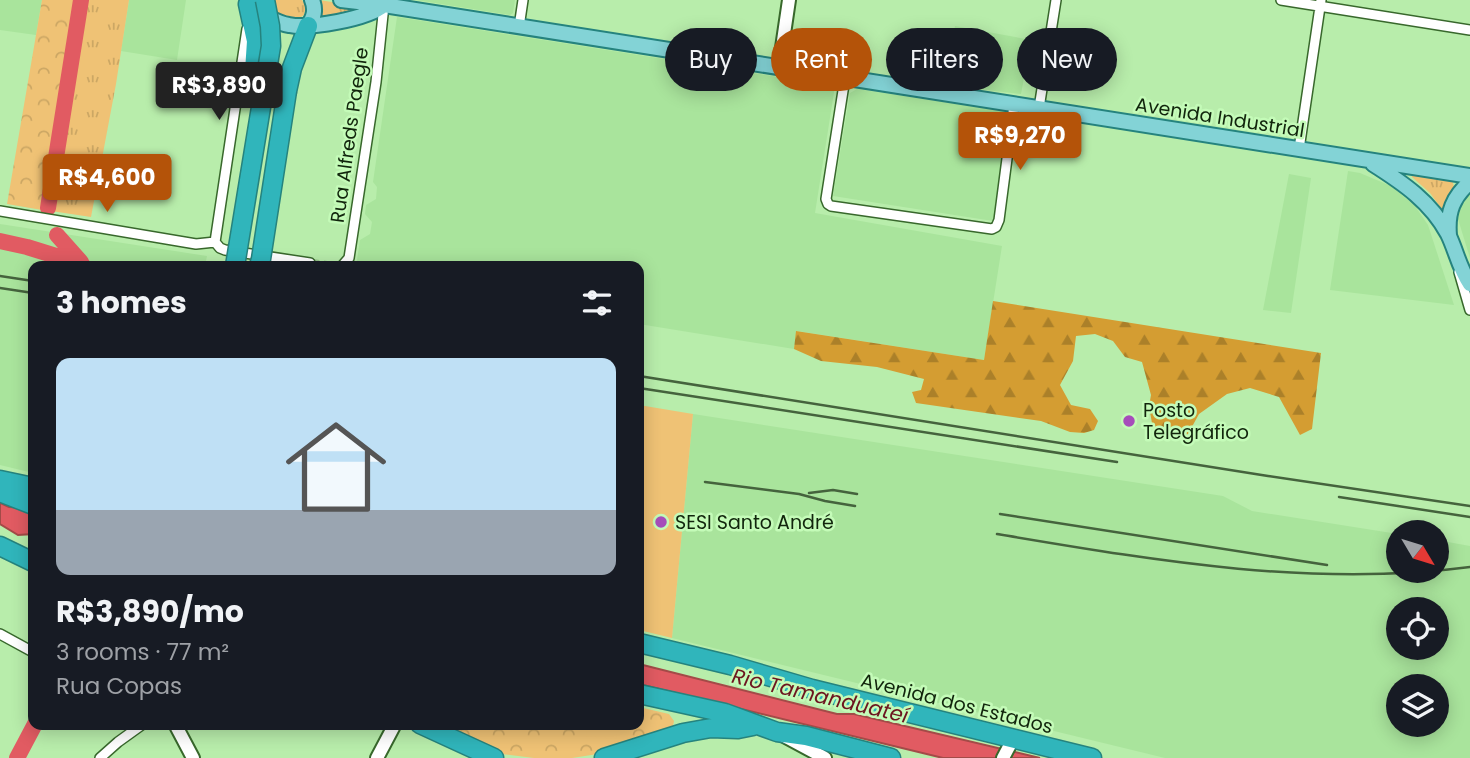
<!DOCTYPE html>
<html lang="en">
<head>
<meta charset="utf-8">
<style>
  body { margin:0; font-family:Poppins,sans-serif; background:#242831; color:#f1f3f6; height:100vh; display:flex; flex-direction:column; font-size:26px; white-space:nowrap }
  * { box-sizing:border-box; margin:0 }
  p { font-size:23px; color:#9ea1a6 }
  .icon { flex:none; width:38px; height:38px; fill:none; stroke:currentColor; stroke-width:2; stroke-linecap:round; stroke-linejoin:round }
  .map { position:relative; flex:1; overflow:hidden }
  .sheet { position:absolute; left:28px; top:261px; width:616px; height:469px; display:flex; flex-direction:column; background:#171b24; border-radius:14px; box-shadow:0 4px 18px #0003 }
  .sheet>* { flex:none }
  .banner { position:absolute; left:665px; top:28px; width:665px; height:63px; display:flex; gap:14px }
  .needle { width:46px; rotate:128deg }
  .buttons { position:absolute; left:1386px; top:520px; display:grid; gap:14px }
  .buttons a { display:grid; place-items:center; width:63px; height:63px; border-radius:50%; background:#171b24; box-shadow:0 4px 18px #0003; font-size:35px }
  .price { position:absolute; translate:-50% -60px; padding:0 16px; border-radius:7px; background:#b45309; color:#fff; font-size:23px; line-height:46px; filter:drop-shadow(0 2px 4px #0008) }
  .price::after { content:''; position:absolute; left:50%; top:42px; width:21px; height:16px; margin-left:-10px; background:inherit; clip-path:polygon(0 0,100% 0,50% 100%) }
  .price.current { background:#222; color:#fff }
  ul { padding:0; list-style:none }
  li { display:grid; align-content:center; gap:14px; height:371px; padding:0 28px }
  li+li { border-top:2px solid #363941 }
  li span { display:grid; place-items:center; height:217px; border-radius:14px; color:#555 }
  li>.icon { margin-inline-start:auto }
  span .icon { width:126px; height:126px; fill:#fffc; stroke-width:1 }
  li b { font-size:30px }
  h2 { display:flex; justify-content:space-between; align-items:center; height:84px; padding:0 28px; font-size:30px }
  .pill { padding:0 24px; border-radius:32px; background:#171b24; box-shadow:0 4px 18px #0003; font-size:24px; line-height:63px }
  .pill.current { background:#b45309; color:#fff }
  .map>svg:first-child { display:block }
</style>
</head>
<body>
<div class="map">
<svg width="1470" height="758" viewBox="0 0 1470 758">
  <defs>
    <pattern id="grass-tufts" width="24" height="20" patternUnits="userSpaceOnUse" patternTransform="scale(1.75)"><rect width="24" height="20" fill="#efc275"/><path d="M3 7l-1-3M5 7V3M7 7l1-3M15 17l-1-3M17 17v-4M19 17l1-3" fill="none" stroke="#cca764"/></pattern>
    <pattern id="forest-firs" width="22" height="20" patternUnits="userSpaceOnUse" patternTransform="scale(1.75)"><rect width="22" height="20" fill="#d49d32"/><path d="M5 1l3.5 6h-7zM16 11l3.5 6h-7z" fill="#ab8029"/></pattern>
    <pattern id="park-crowns" width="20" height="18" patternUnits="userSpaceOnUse" patternTransform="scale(1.75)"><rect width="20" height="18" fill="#efc275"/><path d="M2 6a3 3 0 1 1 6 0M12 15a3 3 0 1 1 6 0" fill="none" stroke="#cca764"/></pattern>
  </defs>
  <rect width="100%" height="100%" fill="#b8edab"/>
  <path fill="#a9e49c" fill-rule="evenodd" d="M0 0H42L36 35 0 30Z
    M129 0H186L177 60 121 51Z
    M416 0H515L513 13 510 15Z
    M397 17 835 86 815 213 1002 246 984 360 797 331 794 349 639 324V266H356L360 240 370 234 372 222 365 214 366 205 376 199 377 187 373 182Z
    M955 26 1031 40 1021 94 945 85Z
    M857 89 1009 112 993 221 833 196 850 93Z
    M1348 171 1360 173 1391 186 1415 206 1428 225 1454 305 1330 290Z
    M1289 174 1311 178 1291 313 1263 310Z
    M1470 192V258L1458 219 1460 205Z
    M0 224 207 256 205 266H33V473L0 465Z
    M693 414 1223 496 1252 511 1398 534V570H1437V540L1470 546V758H1165L672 638ZM1398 609H1437V648H1398ZM1398 686H1437V724H1398Z"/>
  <path fill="url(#grass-tufts)" d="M84 0H129L116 84 91 217 51 211Z
    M259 0H302L306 6 304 15C289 26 271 10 259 0Z
    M319 0 363 7 364 10 319 17Z
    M1411 172 1452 180 1455 190 1445 211H1443L1430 193 1412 177Z"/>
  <path fill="url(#forest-firs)" d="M993 301 1321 353 1312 429 1300 435 1279 397 1250 388 1227 394 1199 414 1188 434 1173 440 1159 437 1153 429 1149 406 1151 395 1142 362 1125 357 1113 341 1095 334 1076 336 1073 361 1060 385 1071 405 1090 409 1098 421 1094 430 1084 433 1070 432 1041 421 916 403 912 392 921 390 924 379 877 367 821 361 794 349 796 331 984 360Z"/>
  <path fill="url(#park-crowns)" d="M42 0H76L42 210 7 204Z
    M639 707 669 714 674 721 673 726 667 734 611 752 572 758H534L501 754 433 725 639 724Z"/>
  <path fill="#efc275" d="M639 405 693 414 672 638 639 630Z
    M587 725H617L616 739 586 736Z"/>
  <path fill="#e15b62" stroke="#a34b48" stroke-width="2" d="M0 503 9 507 27 508 33 517V534L18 535 0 524Z
    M639 664 837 714H854L1040 758H943L639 684Z"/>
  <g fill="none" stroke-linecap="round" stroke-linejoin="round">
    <path stroke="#e15b62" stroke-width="16" d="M48 208 81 0
      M57 235 81 262
      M0 241 27 247 82 264
      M17 758 35 724"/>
    <path stroke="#97c58b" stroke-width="9" stroke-dasharray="9 4.5" stroke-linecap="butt" d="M310 263 330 266"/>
    <g stroke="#38682c" stroke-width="12">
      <path id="street" d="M1281 0 1470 30
        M519 27 523 0
        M845 78 826 199 828 204 831 206 992 229 996 227 999 220 1014 105
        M1039 108 1056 0
        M1299 149 1321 0
        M0 211 196 244 215 242
        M215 242 247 29
        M215 242 220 248 225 250 310 263
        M342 266 349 258 376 82 384 5
        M1459 272 1470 310
        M0 634 33 652
        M100 758 118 742 143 724"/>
    </g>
    <g stroke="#38682c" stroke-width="16">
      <path id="secondary" d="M779 68 789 0
        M175 724 193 758
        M784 736 825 758
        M377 758 395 724
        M1003 758 1013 739"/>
    </g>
    <g stroke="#25837e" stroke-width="18">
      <path id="primary" d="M341 0 384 5 1470 176
        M264 15C272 19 280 24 289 25 309 29 368 19 384 5
        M308 26C314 17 316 10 312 0
        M1373 164C1403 183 1431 202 1448 234 1456 250 1459 268 1470 284
        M1449 235C1447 212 1453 197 1470 182"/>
    </g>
    <g stroke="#25837e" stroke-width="21">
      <path id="highway" d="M248 4 256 41 253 86
        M287 91 292 68 308 26
        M0 480 33 487
        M0 492 33 505
        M0 546 33 562
        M639 643 730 665 812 689 1092 758
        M639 694 725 713 777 732 806 736 891 758
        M420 724 494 758
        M604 758 683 733 711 728 738 729 753 726"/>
    </g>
    <use href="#street" stroke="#fff" stroke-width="9"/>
    <use href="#secondary" stroke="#fff" stroke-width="12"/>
    <use href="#primary" stroke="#83d3d6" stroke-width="14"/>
    <use href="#highway" stroke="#30b5bb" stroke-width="18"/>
    <path stroke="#45633d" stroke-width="2.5" d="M0 276 33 281
      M0 288 33 293
      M639 376 1268 476 1470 506
      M639 388 1117 462
      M705 482 799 494 825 501 855 506
      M809 493 833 490 857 494
      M1339 497 1470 517
      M1000 514 1327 565
      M997 534C1152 560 1312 588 1470 567"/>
    <g stroke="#25837e" stroke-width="21" stroke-linecap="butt">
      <path id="highway-bridge" d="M235 266 271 46 270 26 265 0
        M259 266 261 259 287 91"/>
    </g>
    <use href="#highway-bridge" stroke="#30b5bb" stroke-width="18"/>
  </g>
  <g fill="#a64dba" stroke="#c4fbb8" stroke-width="2.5">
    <circle cx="1129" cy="421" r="7"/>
    <circle cx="661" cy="522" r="7"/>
  </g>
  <g text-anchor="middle" stroke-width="5" stroke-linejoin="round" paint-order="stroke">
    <g font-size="19" fill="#11250c" stroke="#c4fbb8">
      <text transform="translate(1220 117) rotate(9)" y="7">Avenida Industrial</text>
      <text transform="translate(349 135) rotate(-82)" y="7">Rua Alfreds Paegle</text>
      <text transform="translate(957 703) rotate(14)" y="7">Avenida dos Estados</text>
    </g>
    <g font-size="19" fill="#11250c" stroke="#c4fbb8" text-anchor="start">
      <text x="1143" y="417">Posto<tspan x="1143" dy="22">Telegráfico</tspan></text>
      <text x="675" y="529">SESI Santo André</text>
    </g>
    <g font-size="21" font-style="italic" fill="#6c1620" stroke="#c4fbb8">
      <text transform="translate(820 696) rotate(13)" y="7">Rio Tamanduateí</text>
    </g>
  </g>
</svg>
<div class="buttons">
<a><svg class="needle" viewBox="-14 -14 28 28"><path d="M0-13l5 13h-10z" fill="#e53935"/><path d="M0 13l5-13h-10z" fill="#9ea1a6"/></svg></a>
<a><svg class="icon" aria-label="locate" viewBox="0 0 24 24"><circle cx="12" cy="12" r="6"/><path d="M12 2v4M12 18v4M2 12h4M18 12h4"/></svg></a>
<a><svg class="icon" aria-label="layers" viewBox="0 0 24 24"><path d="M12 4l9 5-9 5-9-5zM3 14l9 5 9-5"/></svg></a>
</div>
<b class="price current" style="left:219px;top:122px">R$3,890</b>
<b class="price" style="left:1020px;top:172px">R$9,270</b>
<b class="price" style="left:107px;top:214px">R$4,600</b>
<div class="banner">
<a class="pill">Buy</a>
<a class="pill current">Rent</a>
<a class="pill">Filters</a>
<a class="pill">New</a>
</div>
<section class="sheet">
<h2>3 homes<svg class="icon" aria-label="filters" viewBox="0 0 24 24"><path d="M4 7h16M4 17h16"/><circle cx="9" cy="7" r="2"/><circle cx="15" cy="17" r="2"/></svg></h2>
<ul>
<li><span style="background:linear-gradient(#bfe0f5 70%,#9aa5b1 0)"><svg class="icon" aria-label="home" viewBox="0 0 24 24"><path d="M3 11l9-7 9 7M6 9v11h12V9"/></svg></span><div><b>R$3,890/mo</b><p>3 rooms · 77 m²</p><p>Rua Copas</p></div></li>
</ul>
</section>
</div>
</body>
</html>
